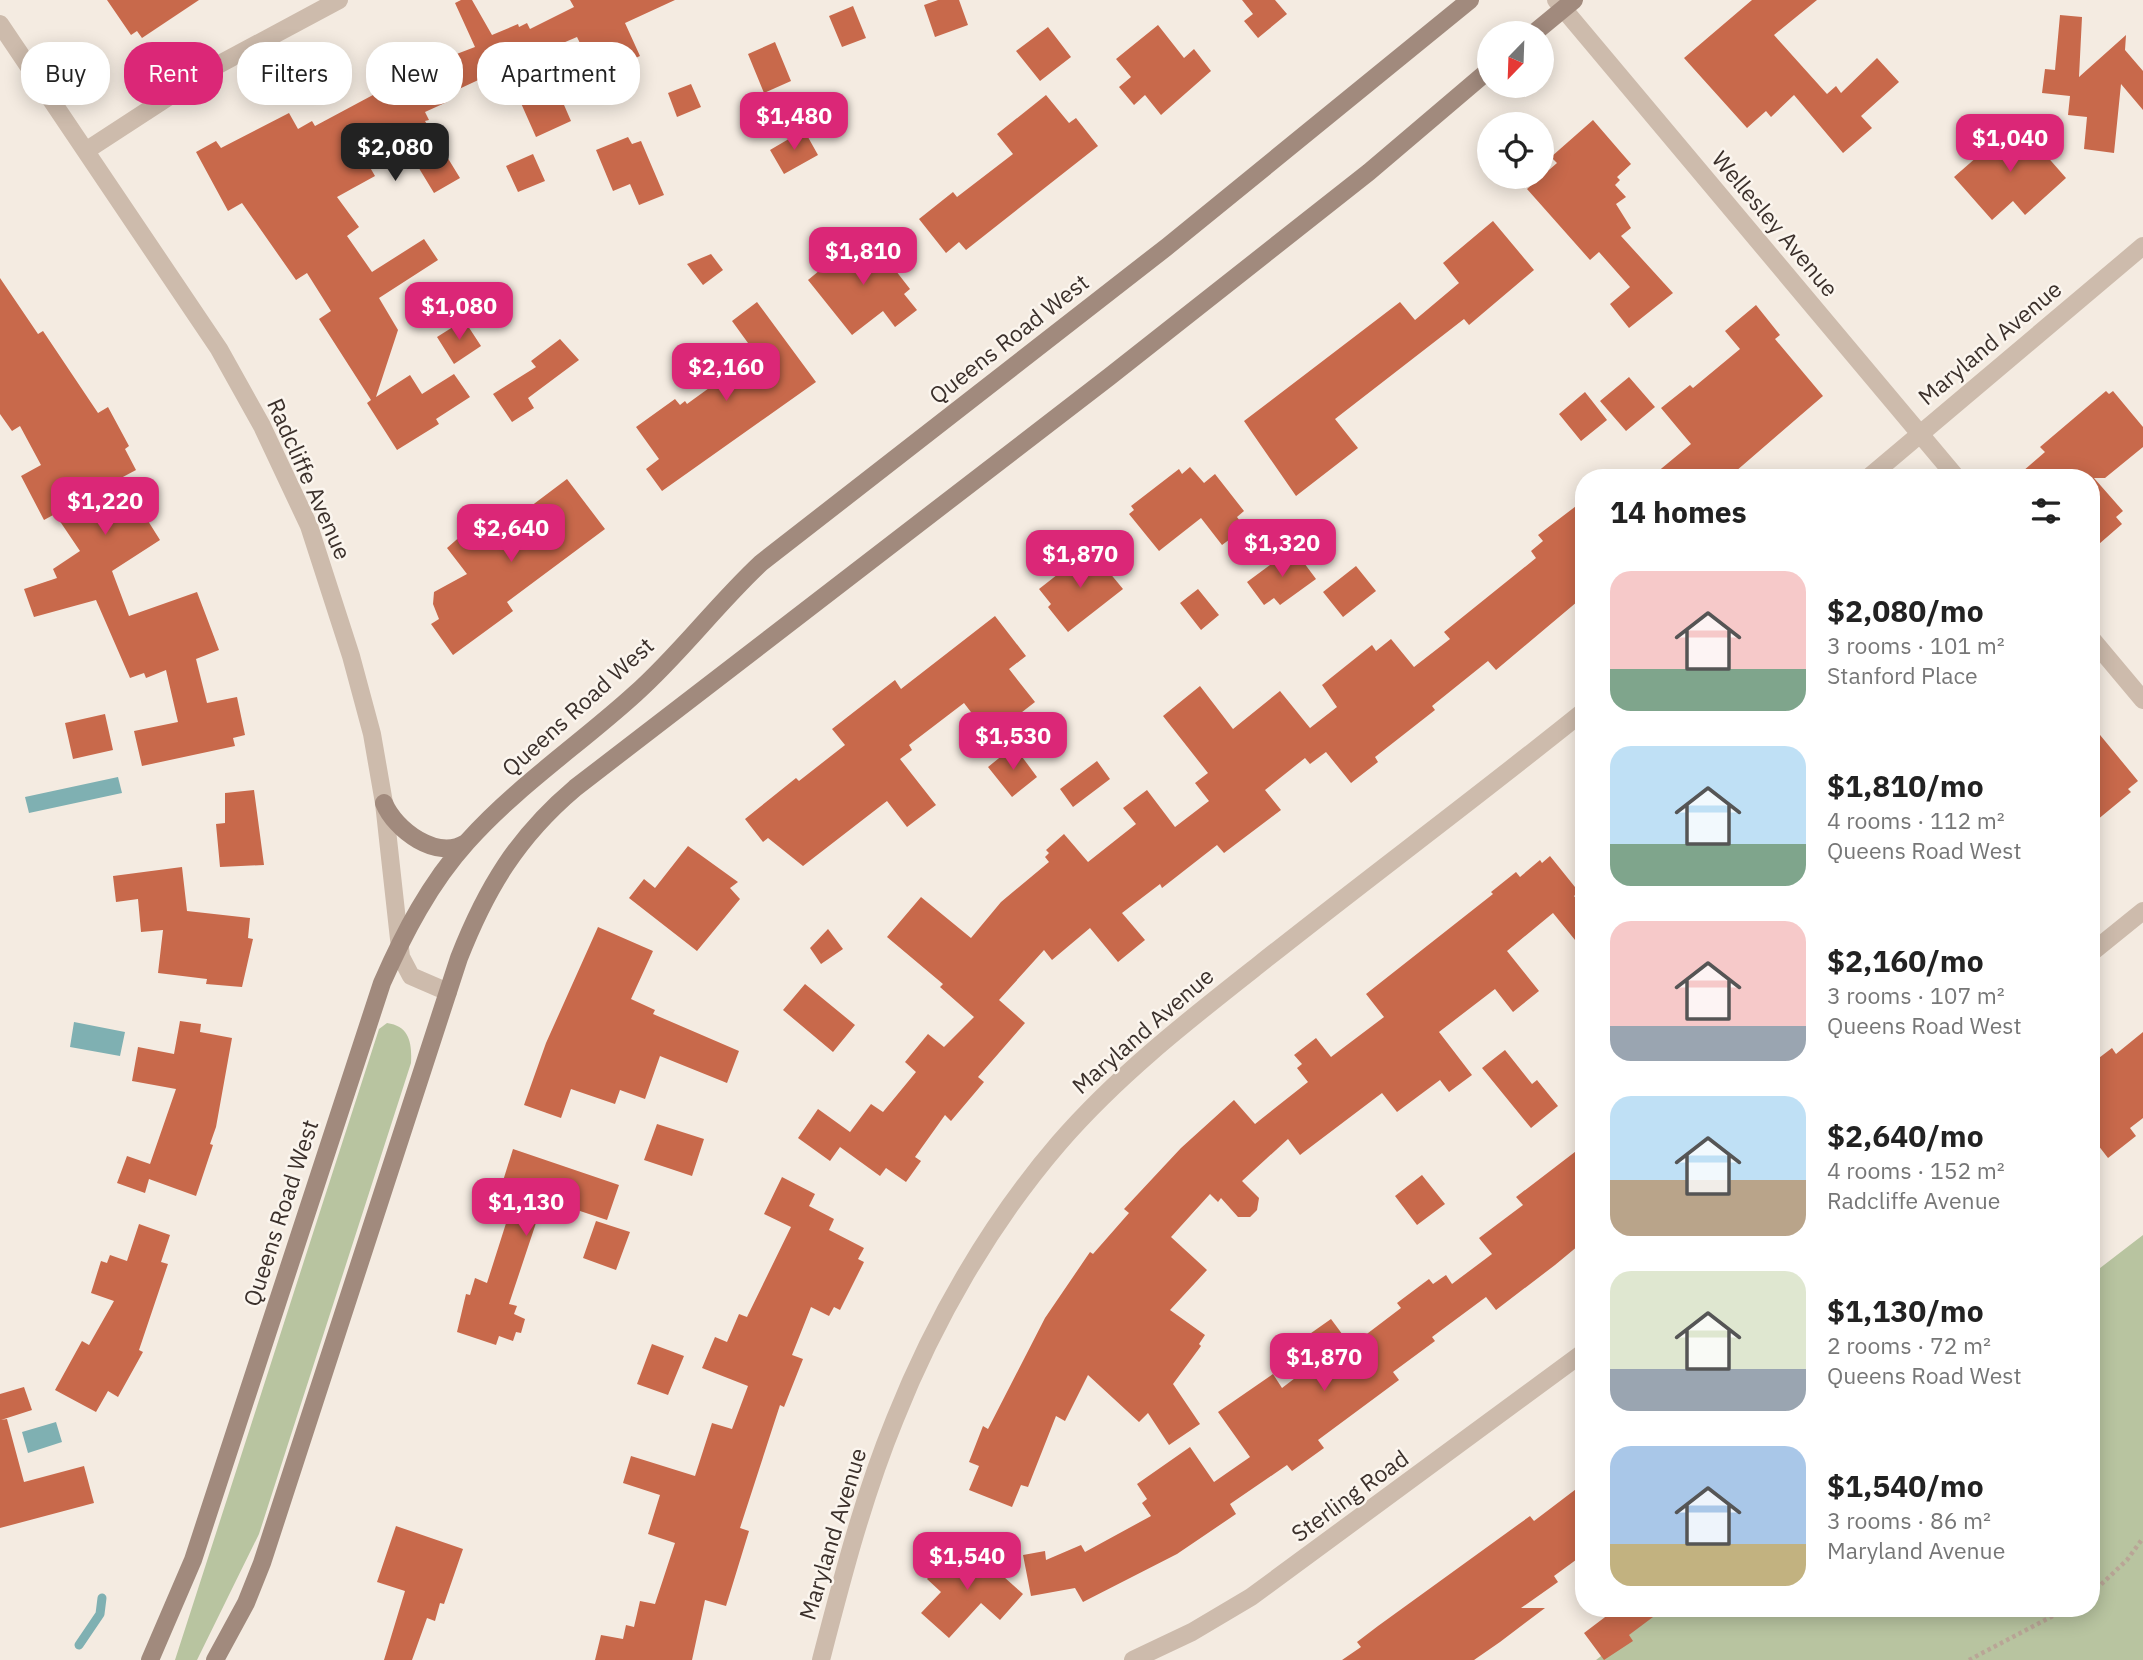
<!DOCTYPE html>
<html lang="en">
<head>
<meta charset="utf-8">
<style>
  body { margin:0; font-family:"IBM Plex Sans",sans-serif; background:#f6f6f6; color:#222; height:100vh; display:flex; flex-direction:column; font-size:26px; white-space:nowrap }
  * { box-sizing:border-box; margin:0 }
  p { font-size:23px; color:#767676 }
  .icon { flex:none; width:38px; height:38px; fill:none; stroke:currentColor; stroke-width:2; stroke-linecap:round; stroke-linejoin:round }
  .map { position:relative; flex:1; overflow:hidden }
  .sheet { position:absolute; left:1575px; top:469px; width:525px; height:1148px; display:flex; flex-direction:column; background:#fff; border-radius:28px; box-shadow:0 4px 18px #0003 }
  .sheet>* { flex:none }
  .hud { position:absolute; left:21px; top:42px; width:665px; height:63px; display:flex; gap:14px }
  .needle { width:46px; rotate:203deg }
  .controls { position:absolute; left:1477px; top:21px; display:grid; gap:14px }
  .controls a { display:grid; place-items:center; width:77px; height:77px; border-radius:50%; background:#fff; box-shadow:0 4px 18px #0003; font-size:35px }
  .price { position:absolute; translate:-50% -60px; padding:0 16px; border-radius:14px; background:#db2777; color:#fff; font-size:23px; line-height:46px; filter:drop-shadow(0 2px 4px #0008) }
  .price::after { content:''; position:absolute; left:50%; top:42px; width:21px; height:16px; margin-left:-10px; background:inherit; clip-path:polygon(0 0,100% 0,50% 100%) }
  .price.current { background:#222; color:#fff }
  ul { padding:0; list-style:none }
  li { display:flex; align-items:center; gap:21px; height:175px; padding:0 35px }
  li span { display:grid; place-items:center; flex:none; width:196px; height:140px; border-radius:21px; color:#555 }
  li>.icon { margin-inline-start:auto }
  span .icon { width:84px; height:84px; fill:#fffc; stroke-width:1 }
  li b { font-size:30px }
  h2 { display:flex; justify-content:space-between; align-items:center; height:84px; padding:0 35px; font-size:30px }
  .tag { padding:0 24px; border-radius:28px; background:#fff; box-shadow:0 4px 18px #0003; font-size:24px; line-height:63px }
  .tag.current { background:#db2777; color:#fff }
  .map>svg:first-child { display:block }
</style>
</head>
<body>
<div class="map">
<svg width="2143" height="1660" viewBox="0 0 2143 1660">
  <rect width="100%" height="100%" fill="#f4ebe1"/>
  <path fill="#b8c4a0" d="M387 1023C410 1026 412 1044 411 1063L259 1534 197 1660H175L379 1029Z
    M2143 1235V1660H1596L1663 1608H2091V1275Z"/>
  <path fill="#7fb0b2" d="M118 777 122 793 29 813 25 797Z
    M74 1022 125 1032 120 1056 70 1047Z
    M56 1422 62 1442 28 1453 22 1432Z"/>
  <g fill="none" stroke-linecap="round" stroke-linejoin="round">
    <path stroke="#7fb0b2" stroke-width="9" d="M79 1645 100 1614 102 1598"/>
  </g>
  <path fill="#c8694b" d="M107 0H199L142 38 137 31 131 35Z
    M461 0H472L492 35 518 24 519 27 527 23 530 29 574 7 570 0H675L625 23 640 56 596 76 577 37 530 57 552 102 561 98 571 121 536 137 512 83 496 90 489 75 444 96 447 102 425 112 429 120 425 121 460 178 434 193 397 132 361 152 375 176 337 197 359 227 347 236 372 272 424 239 438 260 379 298 398 330 376 397 410 375 422 394 454 374 470 397 436 419 439 424 397 450 367 403 371 400 319 319 331 311 307 273 296 280 242 203 228 211 196 152 216 141 221 148 289 113 298 129 312 121 315 126 386 88 383 82 475 47 455 3Z
    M938 0H959L968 25 935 37 924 5Z
    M1242 0H1275L1287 14 1258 38 1244 21 1253 14Z
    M1752 0H1817L1774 35 1827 94 1836 86 1841 93 1877 58 1899 82 1861 116 1872 128 1843 153 1794 95 1771 117 1766 111 1747 128 1684 58Z
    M853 6 866 38 842 47 829 16Z
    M2060 15 2082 17 2079 77 2126 35 2125 50 2143 71V110L2121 84 2114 153 2084 149 2087 117 2068 115 2070 96 2042 93 2045 69 2055 70Z
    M1158 25 1184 58 1194 49 1211 71 1161 115 1145 95 1134 105 1119 87 1131 77 1116 59Z
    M1048 27 1071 57 1040 81 1016 51Z
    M775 42 791 81 764 93 748 54Z
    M691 84 701 107 677 117 668 93Z
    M1046 95 1069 123 1076 118 1098 146 966 250 959 242 946 253 919 219 953 192 957 197 1013 154 997 134Z
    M1593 120 1631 164 1617 177 1620 180 1615 185 1626 197 1616 204 1631 228 1621 236 1673 293 1629 328 1610 304 1630 287 1599 252 1590 260 1527 189 1557 163 1551 157Z
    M2017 122 2066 178 2025 215 2013 201 1992 220 1954 177Z
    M804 130 818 155 784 174 770 150Z
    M628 137 632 144 641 141 664 195 639 205 630 184 613 191 596 150Z
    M533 154 545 181 518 192 506 166Z
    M1493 221 1534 270 1469 325 1464 319 1335 419 1358 448 1296 496 1244 421 1400 302 1415 320 1459 283 1443 263Z
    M868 235 910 289 904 294 917 310 895 327 883 311 852 335 808 280 854 242 856 244Z
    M711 254 723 270 703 285 687 264Z
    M0 278 38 334 43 331 98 413 108 407 129 446 125 449 136 470 121 478 160 540 112 571 129 616 197 592 219 650 196 659 207 703 237 697 245 735 233 738 235 746 142 766 134 731 178 722 166 670 146 678 144 673 130 678 96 600 34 617 24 589 57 578 53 569 80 551 55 514 44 520 21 476 41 465 20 426 12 431 0 414Z
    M757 302 816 382 662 491 646 469 659 459 636 427 675 399 680 405 685 401 687 404 756 354 732 321Z
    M1756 305 1780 335 1775 339 1823 396 1728 478H1650L1691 444 1661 408 1690 385 1693 388 1740 349 1725 331Z
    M464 320 481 346 454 364 437 337Z
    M560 339 579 360 528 398 534 408 512 422 493 394 536 367 531 361Z
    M1629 377 1655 407 1626 431 1600 401Z
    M2106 391 2109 394 2113 391 2143 427V447L2105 478H2094L2123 511 2116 517 2122 524 2091 551V478H2015L2045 452 2040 447Z
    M1585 392 1607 420 1581 441 1559 414Z
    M1190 467 1204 483 1215 474 1244 511 1237 517 1245 528 1222 545 1201 518 1159 551 1129 514 1134 510 1131 506 1179 469 1182 474Z
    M567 479 605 529 507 602 513 611 453 655 431 624 439 619 433 604 434 592 467 574 447 548 463 534 474 549Z
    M1584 500V596L1496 670 1488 661 1432 706 1435 710 1375 757 1378 762 1351 783 1326 752 1310 764 1305 758 1265 790 1281 810 1224 853 1217 845 1162 888 1160 884 1122 913 1145 940 1118 962 1090 928 1052 960 1044 950 999 1000 1025 1023 978 1077 984 1082 951 1121 945 1115 915 1157 921 1161 906 1182 886 1168 880 1176 840 1147 830 1161 798 1138 818 1109 850 1132 871 1104 883 1112 916 1072 905 1062 928 1034 944 1047 974 1017 940 987 943 984 887 937 921 897 971 938 1001 902 1049 862 1045 857 1049 853 1046 850 1064 834 1088 862 1136 824 1123 808 1147 790 1175 827 1209 801 1195 783 1208 773 1163 716 1200 686 1233 729 1280 691 1310 728 1337 707 1322 685 1372 645 1376 651 1391 639 1414 667 1450 639 1444 632 1536 558 1531 551 1543 541 1538 535Z
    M1293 548 1316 579 1280 605 1274 598 1264 605 1247 582Z
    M1090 549 1123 589 1068 632 1048 607 1051 604 1039 589Z
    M1356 566 1376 591 1343 617 1323 592Z
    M1198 589 1219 615 1201 630 1180 603Z
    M995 616 1026 656 1009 669 1035 702 990 737 964 703 909 745 912 750 900 759 936 805 907 827 887 801 803 866 768 838 763 842 745 819 796 778 799 781 845 745 832 729 895 680 901 689Z
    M105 714 113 750 73 759 65 723Z
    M2091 724 2138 781 2128 789 2131 792 2091 825Z
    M1014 746 1037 777 1012 797 988 767Z
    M1097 761 1110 779 1073 807 1060 789Z
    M254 790 264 865 220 867 216 824 225 823V793Z
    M688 846 738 882 730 888 740 899 697 951 629 898 644 879 655 888Z
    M1550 856 1579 892 1574 896 1584 908V951L1553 913 1507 951 1539 991 1513 1012 1495 989 1439 1032 1472 1075 1449 1092 1440 1080 1397 1112 1382 1093 1300 1155 1288 1139 1242 1181 1259 1198 1257 1210 1250 1217H1238L1221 1198 1218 1202 1210 1194 1171 1237 1207 1270 1170 1310 1205 1335 1199 1344 1201 1346 1173 1384 1200 1424 1169 1445 1148 1413 1139 1422 1088 1375 1065 1421 1056 1416 1028 1487 1021 1485 1012 1507 969 1490 979 1466 969 1462 983 1426 988 1429 1045 1318 1090 1252 1093 1254 1129 1213 1124 1209 1181 1148 1234 1100 1255 1124 1308 1082 1297 1068 1302 1064 1294 1055 1316 1038 1331 1057 1384 1017 1366 994 1493 894 1491 892 1516 872 1520 877 1540 860 1542 863Z
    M182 867 187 911 250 918 248 938 253 939 242 987 206 984 207 979 158 973 163 930 141 932 138 899 116 902 113 876Z
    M598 927 653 951 631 999 655 1010 653 1014 739 1051 727 1083 660 1056 645 1099 620 1090 615 1104 571 1089 561 1118 524 1105 546 1043Z
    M828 929 843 949 821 964 810 948Z
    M805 984 855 1025 833 1052 783 1010Z
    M180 1021 201 1024 200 1032 232 1038 216 1127 210 1144 213 1145 196 1196 149 1179 145 1193 117 1183 127 1156 150 1164 176 1089 132 1081 138 1047 174 1054Z
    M2143 1032V1118L2130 1128 2136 1136 2108 1158 2091 1136V1064L2112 1048 2116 1054Z
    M1505 1050 1532 1084 1537 1080 1558 1106 1531 1128 1482 1068Z
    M657 1124 704 1139 692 1176 644 1160Z
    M1584 1145V1241L1555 1265 1496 1310 1486 1297 1432 1337 1435 1341 1393 1372 1399 1380 1318 1440 1324 1448 1292 1471 1287 1465 1230 1504 1236 1514 1177 1554 1083 1602 1075 1588 1031 1596 1023 1555 1045 1551 1046 1560 1081 1545 1085 1552 1151 1516 1142 1503 1147 1499 1137 1484 1190 1447 1214 1482 1250 1457 1218 1412 1273 1374 1282 1388 1320 1359 1304 1338 1331 1319 1351 1346 1401 1308 1397 1303 1429 1279 1433 1284 1446 1275 1452 1284 1492 1254 1479 1238 1523 1205 1516 1197Z
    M513 1149 619 1185 607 1220 544 1199 509 1304 517 1306 514 1314 525 1319 521 1333 516 1332 513 1341 499 1336 496 1345 457 1332 466 1294 470 1295 475 1278 487 1283 508 1217 504 1216 507 1207 503 1205 509 1186 502 1184Z
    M1422 1175 1445 1204 1417 1225 1395 1196Z
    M782 1177 815 1194 809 1206 834 1219 829 1230 864 1248 858 1259 864 1262 840 1310 834 1307 829 1316 811 1307 792 1355 803 1359 784 1407 780 1405 740 1528 749 1531 726 1606 705 1600 692 1660H595L601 1635 623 1639 626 1625 634 1627 640 1601 655 1604 675 1543 648 1534 660 1495 623 1483 631 1456 695 1476 712 1423 732 1429 748 1386 702 1368 715 1337 727 1342 739 1314 747 1317 791 1227 764 1214Z
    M596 1221 630 1232 616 1270 583 1258Z
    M139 1224 170 1235 161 1262 168 1264 139 1350 143 1352 118 1397 108 1391 96 1412 55 1390 82 1341 89 1345 114 1301 91 1293 101 1261 107 1263 110 1255 127 1261Z
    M652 1344 684 1356 668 1395 637 1384Z
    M24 1387 32 1410 1 1420 7 1419 24 1482 84 1466 94 1503 0 1528V1394Z
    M1584 1483V1554L1554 1576 1558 1582 1521 1608H1545L1500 1642 1474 1660H1342L1361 1647 1357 1642 1378 1626 1530 1516 1534 1521Z
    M396 1526 463 1549 444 1604 440 1603 435 1621 427 1618 412 1660H384L405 1591 377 1582Z
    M956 1546 979 1566 985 1560 1023 1594 1000 1620 981 1603 949 1638 921 1613 941 1592 927 1579Z
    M1617 1608H1665L1629 1635 1633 1641 1604 1660 1584 1633Z"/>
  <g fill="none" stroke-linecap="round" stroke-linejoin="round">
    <path stroke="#b9a596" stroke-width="4.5" stroke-dasharray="3.5 3.5" stroke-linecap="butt" d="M2091 1594 2127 1560 2143 1538
      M1969 1660 2068 1608"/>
    <path stroke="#cdbbac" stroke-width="18" d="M1556 0 1957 478
      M0 24 219 349 262 426 309 526 351 656 372 734 384 803 401 957 411 976 448 992
      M87 150 216 66 339 0
      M1868 478 2143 246
      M2091 638 2143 700
      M2091 953 2143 911
      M821 1660C842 1579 863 1497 895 1419 934 1321 990 1223 1059 1143 1117 1076 1186 1022 1256 967 1364 881 1476 798 1584 711
      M1133 1660 1192 1632 1251 1597 1584 1352"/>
    <path stroke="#a18a7d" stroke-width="18" d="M1534 33 1574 0
      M384 803C395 830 437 861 466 843
      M150 1660 193 1560 382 983C404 933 430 883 467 842 516 787 580 744 635 694 680 654 716 605 761 563L1168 246 1470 0
      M215 1660 246 1603 262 1563 459 958C486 889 517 837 575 788L1109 377 1369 172 1489 70"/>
  </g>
  <g text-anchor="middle" stroke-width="5" stroke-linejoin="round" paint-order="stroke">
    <g font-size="23" fill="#3b302b" stroke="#fbf5ee">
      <text transform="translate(1775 224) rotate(50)" y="8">Wellesley Avenue</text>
      <text transform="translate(1009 339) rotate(-38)" y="8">Queens Road West</text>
      <text transform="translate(1990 343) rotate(-40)" y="8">Maryland Avenue</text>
      <text transform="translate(309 479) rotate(66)" y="8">Radcliffe Avenue</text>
      <text transform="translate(578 707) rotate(-42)" y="8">Queens Road West</text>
      <text transform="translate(1143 1031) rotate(-41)" y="8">Maryland Avenue</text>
      <text transform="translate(281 1213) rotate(-72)" y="8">Queens Road West</text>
      <text transform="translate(1350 1496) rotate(-36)" y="8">Sterling Road</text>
      <text transform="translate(833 1534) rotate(-73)" y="8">Maryland Avenue</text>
    </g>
  </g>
</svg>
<div class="controls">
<a><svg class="needle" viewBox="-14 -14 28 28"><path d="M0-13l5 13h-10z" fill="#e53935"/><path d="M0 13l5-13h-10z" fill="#767676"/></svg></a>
<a><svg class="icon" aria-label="locate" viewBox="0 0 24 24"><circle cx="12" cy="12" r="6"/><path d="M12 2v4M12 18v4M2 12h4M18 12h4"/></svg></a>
</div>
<b class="price" style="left:794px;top:152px">$1,480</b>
<b class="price" style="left:2010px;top:174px">$1,040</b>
<b class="price current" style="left:395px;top:183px">$2,080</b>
<b class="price" style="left:863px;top:287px">$1,810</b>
<b class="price" style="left:459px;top:342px">$1,080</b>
<b class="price" style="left:726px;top:403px">$2,160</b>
<b class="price" style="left:105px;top:537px">$1,220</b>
<b class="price" style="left:511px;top:564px">$2,640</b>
<b class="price" style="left:1282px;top:579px">$1,320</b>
<b class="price" style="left:1080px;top:590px">$1,870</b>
<b class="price" style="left:1013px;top:772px">$1,530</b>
<b class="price" style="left:526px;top:1238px">$1,130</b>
<b class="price" style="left:1324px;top:1393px">$1,870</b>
<b class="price" style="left:967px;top:1592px">$1,540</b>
<div class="hud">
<a class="tag">Buy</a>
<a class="tag current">Rent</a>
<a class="tag">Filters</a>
<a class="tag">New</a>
<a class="tag">Apartment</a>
</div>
<section class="sheet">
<h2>14 homes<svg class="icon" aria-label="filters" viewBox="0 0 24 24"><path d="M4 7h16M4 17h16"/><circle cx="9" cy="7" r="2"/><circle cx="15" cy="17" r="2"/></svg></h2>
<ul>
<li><span style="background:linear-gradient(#f6c9c9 70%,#7fa58c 0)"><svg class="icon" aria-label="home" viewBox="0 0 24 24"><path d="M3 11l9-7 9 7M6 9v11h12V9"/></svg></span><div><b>$2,080/mo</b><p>3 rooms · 101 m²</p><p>Stanford Place</p></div></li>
<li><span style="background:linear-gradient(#bfe0f5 70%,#7fa58c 0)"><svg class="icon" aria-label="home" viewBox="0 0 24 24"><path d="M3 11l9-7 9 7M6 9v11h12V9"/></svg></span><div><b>$1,810/mo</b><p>4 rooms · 112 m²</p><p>Queens Road West</p></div></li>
<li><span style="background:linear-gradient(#f6c9c9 75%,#9aa5b1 0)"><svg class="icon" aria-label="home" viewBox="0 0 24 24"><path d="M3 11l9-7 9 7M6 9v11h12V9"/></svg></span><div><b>$2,160/mo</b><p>3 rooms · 107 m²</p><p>Queens Road West</p></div></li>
<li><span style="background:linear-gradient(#bfe0f5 60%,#b9a48a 0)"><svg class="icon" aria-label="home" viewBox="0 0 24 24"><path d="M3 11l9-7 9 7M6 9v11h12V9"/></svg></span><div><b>$2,640/mo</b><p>4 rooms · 152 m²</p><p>Radcliffe Avenue</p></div></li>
<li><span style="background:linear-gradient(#dfe7d0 70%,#9aa5b1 0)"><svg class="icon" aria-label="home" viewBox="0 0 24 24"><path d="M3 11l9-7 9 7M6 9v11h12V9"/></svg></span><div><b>$1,130/mo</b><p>2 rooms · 72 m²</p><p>Queens Road West</p></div></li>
<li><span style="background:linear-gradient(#a9c7e8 70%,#c2b280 0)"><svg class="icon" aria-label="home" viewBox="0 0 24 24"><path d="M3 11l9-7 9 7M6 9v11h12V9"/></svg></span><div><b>$1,540/mo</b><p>3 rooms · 86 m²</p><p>Maryland Avenue</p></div></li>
</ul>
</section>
</div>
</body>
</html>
